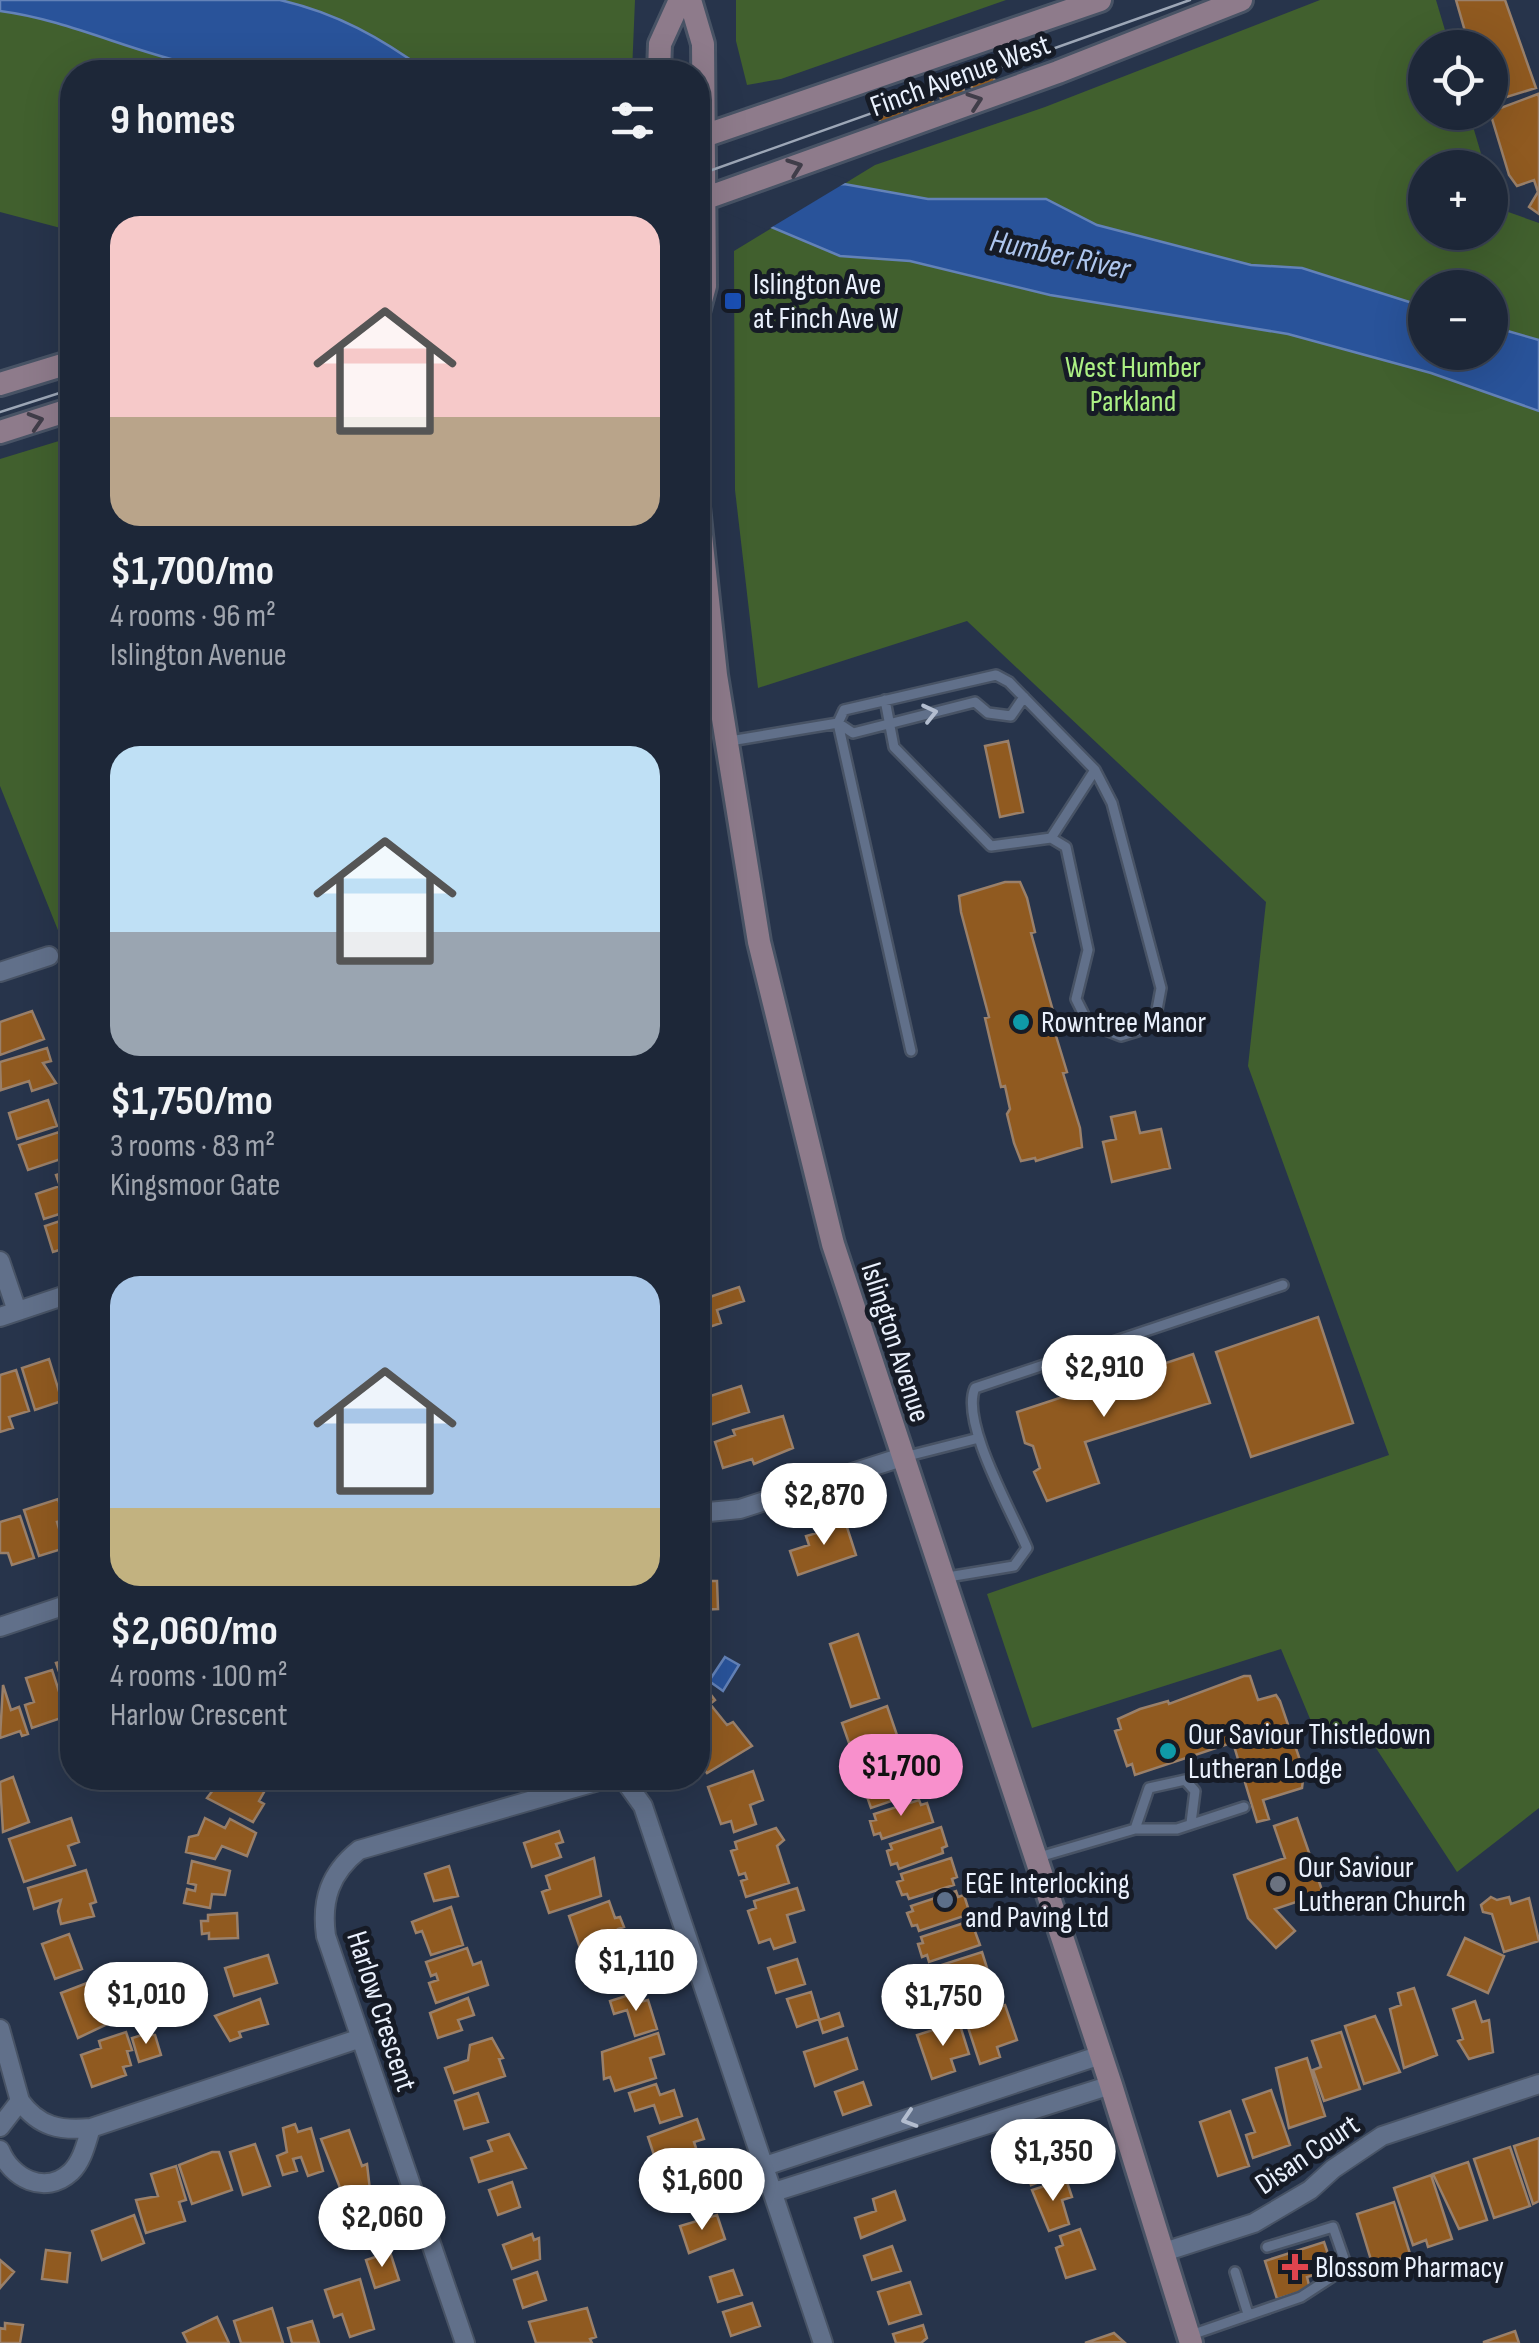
<!DOCTYPE html>
<html lang="en">
<head>
<meta charset="utf-8">
<style>
  body { margin:0; font-family:"Sofia Sans Condensed",sans-serif; background:#2a3343; color:#f1f3f6; height:100vh; display:flex; flex-direction:column; font-size:38px; white-space:nowrap }
  * { box-sizing:border-box; margin:0 }
  p { font-size:32px; color:#a0a5ae }
  .icon { flex:none; width:55px; height:55px; fill:none; stroke:currentColor; stroke-width:2; stroke-linecap:round; stroke-linejoin:round }
  .map { position:relative; flex:1; overflow:hidden }
  .sheet { position:absolute; left:60px; top:60px; width:650px; height:1730px; display:flex; flex-direction:column; background:#1d2738; border-radius:40px; box-shadow:0 10px 40px #0002,0 0 0 2px #3b4453 }
  .sheet>* { flex:none }
  .controls { position:absolute; left:1408px; top:30px; display:grid; gap:20px }
  .controls a { display:grid; place-items:center; width:100px; height:100px; border-radius:50%; background:#1d2738; box-shadow:0 10px 40px #0002,0 0 0 2px #3b4453; font-size:50px }
  .price { position:absolute; translate:-50% -85px; padding:0 22px; border-radius:35px; background:#fff; color:#222; font-size:32px; line-height:65px; filter:drop-shadow(0 2px 5px #0008) }
  .price::after { content:''; position:absolute; left:50%; top:60px; width:30px; height:22px; margin-left:-15px; background:inherit; clip-path:polygon(0 0,100% 0,50% 100%) }
  .price.selected { background:#f890cc; color:#111 }
  ul { padding:0; list-style:none }
  li { display:grid; align-content:center; gap:20px; height:530px; padding:0 50px }
  li span { display:grid; place-items:center; height:310px; border-radius:30px; color:#555 }
  li>.icon { margin-inline-start:auto }
  span .icon { width:180px; height:180px; fill:#fffc; stroke-width:1 }
  li b { font-size:42px }
  h2 { display:flex; justify-content:space-between; align-items:center; height:120px; padding:0 50px; font-size:42px }
  .map>svg:first-child { display:block }
</style>
</head>
<body>
<div class="map">
<svg width="1539" height="2343" viewBox="0 0 1539 2343">
  <rect width="100%" height="100%" fill="#27344b"/>
  <path fill="#41602e" fill-rule="evenodd" d="M0 0H635L632 72H72V231L0 212Z
    M736 0H1006L781 79 747 85 736 41Z
    M1320 0H1436L1450 47 1425 48V112L1469 113 1485 167 1425 168V232H1490V185L1497 208 1539 223V1808L1457 1872 1374 1745 1313 1726 1281 1649 1032 1728 987 1594 1389 1455 1248 1066 1266 902 967 621 758 688 735 490 734 251 875 165 1045 107ZM1425 288H1490V352H1425Z
    M72 437V965L0 786V459Z"/>
  <path fill="#29539a" stroke="#6382b8" stroke-width="2.5" d="M0 0H280C337 13 381 38 428 72 353 73 273 81 199 66 131 52 69 20 0 11Z
    M844 184 928 199H1046L1097 225 1251 265 1302 268 1425 307V352H1490V326L1539 340V411L1431 373 1288 334 1050 295 910 261 840 256 698 196Z
    M725 1657 739 1665 723 1691 709 1681Z"/>
  <path fill="#27344b" d="M698 132 850 180 767 230 698 201Z"/>
  <path fill="#905a20" stroke="#9a806a" stroke-width="2.5" d="M1456 0H1505L1536 88 1490 102V48L1469 45Z
    M993 77 996 83 973 91 971 85Z
    M963 88 965 94 942 102 940 96Z
    M1538 94 1539 97V214L1529 207 1538 192 1534 180 1517 186 1509 175 1490 112Z
    M932 99 934 105 911 113 909 107Z
    M901 110 903 116 881 124 878 117Z
    M1008 741 1023 812 1000 817 985 746Z
    M1005 882H1020L1027 898 1035 932 1031 933 1057 1025 1053 1026 1067 1072 1063 1073 1080 1128 1082 1147 1036 1161 1035 1158 1021 1161 1014 1143 1007 1114 1010 1109 1005 1086 1001 1087 985 1018 989 1017 961 912 959 896Z
    M32 1011 44 1039 0 1055V1022Z
    M47 1048 51 1061 43 1063 56 1083 32 1091 29 1081 1 1090 0 1062Z
    M48 1100 57 1126 17 1139 9 1113Z
    M1135 1112 1140 1133 1161 1129 1170 1168 1112 1182 1103 1142 1116 1139 1111 1117Z
    M59 1132 67 1157 28 1170 19 1145Z
    M72 1170V1210L44 1219 36 1194 60 1186 56 1175Z
    M72 1217V1246L53 1252 45 1226Z
    M699 1258 707 1284 698 1287V1259Z
    M739 1287 744 1301 717 1310 721 1323 698 1331V1301Z
    M1318 1317 1353 1423 1251 1457 1216 1352Z
    M1193 1354 1210 1403 1085 1442 1099 1483 1047 1501 1034 1472 1040 1468 1033 1446 1025 1443 1017 1412Z
    M49 1359 62 1401 35 1410 22 1368Z
    M16 1370 29 1411 9 1417 13 1428 0 1432V1375Z
    M741 1386 749 1412 710 1425 701 1399Z
    M783 1416 793 1448 754 1464 752 1459 723 1468 715 1442 735 1435 733 1430Z
    M72 1495V1519L71 1520 64 1497Z
    M58 1499 65 1520 57 1522 65 1548 39 1556 24 1510Z
    M20 1516 34 1558 12 1565 8 1553H0V1522Z
    M844 1518 856 1555 798 1575 790 1551 809 1545 806 1536 817 1533 815 1528Z
    M698 1581H717L718 1609 698 1610Z
    M858 1634 879 1698 851 1707 830 1644Z
    M72 1659V1709L56 1663Z
    M52 1670 67 1716 32 1728 25 1705 34 1702 26 1678Z
    M1244 1676H1250L1258 1700 1276 1695 1280 1701 1304 1772 1302 1788 1263 1800 1269 1819 1257 1822 1234 1746 1228 1744 1135 1775 1132 1764 1127 1766 1115 1731 1121 1729 1118 1719 1140 1709 1168 1701 1169 1704Z
    M3 1685 11 1710 19 1707 28 1734 22 1736 20 1731 0 1738Z
    M708 1691 715 1700 710 1704 727 1725 733 1722 752 1746 707 1773 698 1761V1750L704 1745 698 1737V1698Z
    M887 1706 899 1741 864 1753 860 1739 849 1743 842 1723Z
    M903 1753 912 1794 871 1808 858 1771Z
    M753 1771 763 1800 750 1805 756 1824 734 1832 731 1821 721 1824 708 1787Z
    M13 1777 29 1822 3 1832 0 1782Z
    M222 1778 244 1782 255 1778 268 1785 259 1801 264 1804 253 1822 207 1798Z
    M284 1778H303L304 1780 292 1788Z
    M366 1778H391L369 1785Z
    M919 1800 921 1805 927 1803 933 1822 882 1839 880 1833 874 1835 870 1821 876 1820 874 1814Z
    M71 1818 79 1842 68 1846 75 1865 24 1882 9 1839Z
    M205 1818 225 1828 230 1819 256 1833 247 1856 222 1846 215 1859 186 1852 189 1837 198 1835Z
    M1297 1818 1323 1893 1275 1909 1295 1931 1276 1948 1248 1918 1234 1875 1285 1858 1274 1826Z
    M941 1827 947 1846 942 1848 943 1853 899 1869 897 1863 891 1865 887 1851 892 1849 890 1844Z
    M776 1828 784 1840 777 1846 789 1883 746 1897 741 1881 747 1879 745 1873 739 1875 731 1851 737 1849 735 1842Z
    M559 1831 563 1842 556 1844 561 1857 532 1867 524 1843Z
    M594 1858 601 1896 549 1913 542 1892 550 1889 546 1876Z
    M951 1858 957 1877 952 1879 954 1885 909 1899 907 1894 902 1895 897 1882 903 1880 901 1874Z
    M192 1861 230 1871 225 1895 212 1894 210 1908 184 1903 187 1889 195 1891 196 1885 188 1883Z
    M449 1866 458 1896 434 1901 425 1874Z
    M86 1870 96 1902 90 1904 94 1916 61 1924 58 1911 61 1900 34 1909 28 1888Z
    M797 1888 804 1910 787 1915 795 1942 774 1949 770 1939 759 1943 748 1911 756 1908 754 1901Z
    M956 1891 958 1897 964 1895 970 1914 919 1931 917 1925 912 1926 907 1913 913 1911 911 1906Z
    M1491 1897 1497 1900 1509 1897 1511 1904 1529 1898 1539 1941 1504 1952 1492 1914 1483 1912 1481 1905Z
    M609 1901 615 1918 620 1917 624 1927 618 1929 621 1942 582 1954 569 1916Z
    M451 1907 463 1945 431 1955 422 1931 416 1933 412 1922Z
    M237 1913 238 1938 209 1939V1933L202 1934 201 1921H208V1915Z
    M967 1922 968 1928 973 1926 980 1945 929 1962 927 1955 922 1957 918 1944 923 1943 921 1937Z
    M69 1934 82 1969 55 1979 42 1944Z
    M1465 1938 1504 1956 1488 1993 1448 1975Z
    M634 1946 642 1970 609 1981 606 1956Z
    M467 1948 473 1965 481 1962 488 1985 436 2003 429 1983 438 1980 436 1974 431 1976 426 1962Z
    M982 1952 988 1971 984 1972 986 1978 939 1993 938 1988 933 1990 928 1976 934 1974 932 1968Z
    M268 1955 277 1983 234 1996 225 1968Z
    M797 1959 805 1984 776 1993 768 1968Z
    M108 1975 122 2017 78 2038 61 1993Z
    M1414 1988 1437 2055 1404 2068 1390 2009 1401 2005 1398 1993Z
    M811 1992 819 2019 797 2027 787 1999Z
    M632 1994 635 2003 648 2000 657 2029 635 2036 627 2010 614 2014 610 2001Z
    M468 1998 474 2015 458 2020 462 2030 438 2038 430 2013Z
    M260 1999 268 2024 239 2032 241 2037 230 2041 215 2016Z
    M1475 2001 1482 2022 1489 2020 1493 2052 1469 2059 1458 2041 1463 2039 1453 2009Z
    M1005 2005 1017 2040 997 2047 1000 2057 980 2064 965 2018Z
    M839 2013 843 2026 823 2033 819 2020Z
    M1375 2016 1400 2072 1364 2084 1345 2026Z
    M959 2022 969 2054 951 2059 955 2071 932 2079 917 2035Z
    M126 2032 132 2050 127 2051 131 2065 123 2067 126 2075 92 2087 81 2055 101 2048 99 2041Z
    M1341 2032 1360 2089 1324 2101 1313 2070 1321 2067 1312 2041Z
    M658 2033 664 2054 650 2058 656 2078 615 2091 610 2077 604 2079 602 2052Z
    M142 2035H155L161 2055 139 2062 132 2038Z
    M492 2038 503 2058 499 2059 505 2076 454 2093 445 2068 468 2060 470 2045Z
    M847 2038 857 2069 815 2086 804 2052Z
    M1307 2058 1325 2116 1289 2128 1276 2068Z
    M863 2082 871 2105 843 2115 835 2092Z
    M656 2084 660 2095 674 2090 682 2116 660 2123 654 2105 635 2111 629 2093Z
    M1271 2090 1290 2145 1253 2158 1246 2135 1255 2132 1243 2100Z
    M478 2093 488 2122 464 2129 455 2101Z
    M1230 2111 1249 2166 1218 2176 1200 2122Z
    M697 2119 704 2139 694 2142 700 2160 661 2176 648 2137Z
    M295 2124 298 2132 311 2128 323 2171 308 2176 301 2157 293 2159 297 2171 283 2175 277 2156 287 2152 283 2128Z
    M349 2130 362 2166 367 2164 370 2190 344 2198 321 2139Z
    M509 2134 526 2168 479 2182 471 2158 492 2151 488 2141Z
    M1539 2138V2201L1533 2204 1514 2146Z
    M1053 2141 1059 2159 1050 2162 1055 2176 1031 2185 1020 2152Z
    M255 2144 270 2186 243 2195 230 2152Z
    M1510 2147 1530 2206 1494 2218 1474 2159Z
    M212 2152H219L232 2190 192 2204 179 2165Z
    M1468 2162 1487 2220 1459 2229 1433 2174Z
    M176 2166 186 2200 179 2202 185 2221 146 2233 136 2200 158 2196 151 2174Z
    M1431 2175 1452 2239 1428 2247 1426 2240 1413 2245 1394 2188Z
    M707 2178 717 2206 694 2214 684 2185Z
    M1066 2179 1072 2197 1062 2200 1069 2224 1049 2231 1032 2190Z
    M512 2182 520 2207 498 2215 489 2190Z
    M895 2191 905 2220 861 2238 855 2218 876 2211 873 2199Z
    M1394 2202 1411 2257 1372 2263 1357 2214Z
    M134 2215 144 2243 102 2260 92 2231Z
    M717 2215 725 2239 689 2253 680 2226Z
    M1080 2229 1095 2269 1066 2278 1056 2248 1063 2245 1060 2236Z
    M532 2234 534 2240 539 2238 540 2259 512 2269 503 2245Z
    M1324 2242 1333 2269 1307 2277 1310 2289 1277 2299 1265 2261Z
    M892 2246 901 2271 872 2280 864 2256Z
    M46 2250 70 2253 67 2282 42 2279Z
    M390 2252 399 2280 375 2288 366 2260Z
    M0 2260 14 2272 0 2288Z
    M733 2270 742 2295 718 2302 710 2277Z
    M537 2272 546 2300 523 2308 514 2280Z
    M360 2279 374 2329 350 2337 342 2314 334 2317 325 2290Z
    M910 2282 921 2314 889 2324 878 2292Z
    M752 2303 760 2326 731 2336 723 2312Z
    M272 2308 283 2343H241L234 2321Z
    M587 2308 596 2337 590 2339 592 2343H536L529 2322Z
    M217 2317 229 2343H188L183 2333Z
    M312 2321 319 2343H292L288 2328Z
    M5 2323 23 2325 20 2343H0V2328L5 2329Z
    M923 2325 927 2338 921 2343H896L893 2334Z
    M1515 2331 1519 2343H1484V2342Z
    M1114 2333 1124 2342 1085 2343Z"/>
  <g fill="none" stroke-linecap="round" stroke-linejoin="round">
    <g stroke="#485365" stroke-width="14">
      <path id="lane" d="M885 700 894 747 991 846 1051 838 1095 770 1009 682 996 675 844 710 838 723 911 1051
        M730 741 838 723 853 733 975 702 988 713 1011 716 1024 697
        M1051 838 1066 847 1088 950 1076 999 1088 1023 1121 1036 1154 1026 1161 988 1112 803 1095 770
        M904 1457 979 1438
        M948 1577 1014 1566 1027 1548C1012 1512 960 1422 975 1388L1283 1285
        M1135 1829 1149 1788 1185 1780 1195 1791 1191 1823
        M1039 1857 1135 1829H1177L1244 1807
        M1235 2272 1248 2314
        M1191 2335 1301 2297 1347 2267 1333 2227 1267 2247"/>
    </g>
    <g stroke="#485365" stroke-width="22">
      <path id="street" d="M0 972 49 956
        M0 1261 17 1311
        M0 1317 72 1293
        M698 1513 740 1509 902 1457
        M0 1627 72 1603
        M0 2029 20 2101 0 2127
        M20 2101C39 2127 60 2131 91 2128
        M0 2150C11 2178 45 2196 71 2172 83 2160 86 2143 91 2128L361 2038
        M765 2166 1101 2055
        M774 2192 1111 2085
        M1164 2252 1254 2223 1310 2190 1333 2169 1382 2136 1539 2084
        M465 2343 326 1936C321 1900 330 1873 359 1850L609 1778 625 1781 643 1806 823 2343"/>
    </g>
    <g stroke="#485365" stroke-width="28">
      <path id="secondary" d="M690 0 703 44 705 286 698 312
        M659 72 660 44 680 0
        M698 138 1100 0
        M698 201 1058 72 1241 0
        M0 384 72 362
        M0 432 72 409
        M698 507 716 675 759 942 833 1244 1111 2085 1191 2343"/>
    </g>
    <use href="#lane" stroke="#61708a" stroke-width="9"/>
    <use href="#street" stroke="#61708a" stroke-width="18"/>
    <use href="#secondary" stroke="#8e7b8b" stroke-width="22"/>
    <path stroke="#9da7b7" stroke-width="2.5" d="M698 175 1190 0
      M0 412 72 389"/>
  </g>
  <defs><path id="oneway-chevron" d="M-2-3.5L2.5 0L-2 3.5" fill="none" stroke-width="1.6" stroke-linecap="round" stroke-linejoin="round" transform="scale(2.5)"/></defs>
  <g stroke="#403d49">
    <use href="#oneway-chevron" transform="translate(975 101) rotate(-19)"/>
    <use href="#oneway-chevron" transform="translate(795 167) rotate(-20)"/>
    <use href="#oneway-chevron" transform="translate(36 421) rotate(-17)"/>
  </g>
  <g stroke="#b3bdcf">
    <use href="#oneway-chevron" transform="translate(930 713) rotate(-13)"/>
    <use href="#oneway-chevron" transform="translate(909 2119) rotate(162)"/>
  </g>
  <rect fill="#1a4fb4" stroke="#161b26" stroke-width="4" x="723" y="291" width="20" height="20" rx="5"/>
  <g fill="#0f9aa8" stroke="#161b26" stroke-width="4">
    <circle cx="1021" cy="1022" r="10"/>
    <circle cx="1168" cy="1751" r="10"/>
  </g>
  <circle fill="#6b7280" stroke="#161b26" stroke-width="4" cx="1278" cy="1884" r="10"/>
  <circle fill="#5c6f8a" stroke="#161b26" stroke-width="4" cx="945" cy="1900" r="10"/>
  <path fill="#e0444e" stroke="#161b26" stroke-width="4" d="M1290 2252h10v10h10v10h-10v10h-10v-10h-10v-10h10z"/>
  <g text-anchor="middle" stroke-width="10" stroke-linejoin="round" paint-order="stroke">
    <g font-size="30" fill="#eaf1fd" stroke="#161b26">
      <text transform="translate(960 75) rotate(-20)" y="10">Finch Avenue West</text>
      <text transform="translate(896 1342) rotate(72)" y="10">Islington Avenue</text>
      <text transform="translate(382 2011) rotate(72)" y="10">Harlow Crescent</text>
      <text transform="translate(1307 2154) rotate(-34)" y="10">Disan Court</text>
    </g>
    <g font-size="30" fill="#eaf1fd" stroke="#161b26" text-anchor="start">
      <text x="753" y="294">Islington Ave<tspan x="753" dy="34">at Finch Ave W</tspan></text>
      <text x="1041" y="1032">Rowntree Manor</text>
      <text x="1188" y="1744">Our Saviour Thistledown<tspan x="1188" dy="34">Lutheran Lodge</tspan></text>
      <text x="1298" y="1877">Our Saviour<tspan x="1298" dy="34">Lutheran Church</tspan></text>
      <text x="965" y="1893">EGE Interlocking<tspan x="965" dy="34">and Paving Ltd</tspan></text>
      <text x="1315" y="2277">Blossom Pharmacy</text>
    </g>
    <g font-size="30" fill="#acf084" stroke="#161b26">
      <text x="1133" y="377">West Humber<tspan x="1133" dy="34">Parkland</tspan></text>
    </g>
    <g font-size="32" font-style="italic" fill="#aec6ee" stroke="#161b26">
      <text transform="translate(1060 254) rotate(12)" y="11">Humber River</text>
    </g>
  </g>
</svg>
<div class="controls">
<a><svg class="icon" aria-label="locate" viewBox="0 0 24 24"><circle cx="12" cy="12" r="6"/><path d="M12 2v4M12 18v4M2 12h4M18 12h4"/></svg></a>
<a>+</a>
<a>−</a>
</div>
<b class="price" style="left:1104px;top:1420px">$2,910</b>
<b class="price" style="left:824px;top:1548px">$2,870</b>
<b class="price selected" style="left:901px;top:1819px">$1,700</b>
<b class="price" style="left:636px;top:2014px">$1,110</b>
<b class="price" style="left:146px;top:2047px">$1,010</b>
<b class="price" style="left:943px;top:2049px">$1,750</b>
<b class="price" style="left:1053px;top:2204px">$1,350</b>
<b class="price" style="left:702px;top:2233px">$1,600</b>
<b class="price" style="left:382px;top:2270px">$2,060</b>
<section class="sheet">
<h2>9 homes<svg class="icon" aria-label="filters" viewBox="0 0 24 24"><path d="M4 7h16M4 17h16"/><circle cx="9" cy="7" r="2"/><circle cx="15" cy="17" r="2"/></svg></h2>
<ul>
<li><span style="background:linear-gradient(#f6c9c9 65%,#b9a48a 0)"><svg class="icon" aria-label="home" viewBox="0 0 24 24"><path d="M3 11l9-7 9 7M6 9v11h12V9"/></svg></span><div><b>$1,700/mo</b><p>4 rooms · 96 m²</p><p>Islington Avenue</p></div></li>
<li><span style="background:linear-gradient(#bfe0f5 60%,#9aa5b1 0)"><svg class="icon" aria-label="home" viewBox="0 0 24 24"><path d="M3 11l9-7 9 7M6 9v11h12V9"/></svg></span><div><b>$1,750/mo</b><p>3 rooms · 83 m²</p><p>Kingsmoor Gate</p></div></li>
<li><span style="background:linear-gradient(#a9c7e8 75%,#c2b280 0)"><svg class="icon" aria-label="home" viewBox="0 0 24 24"><path d="M3 11l9-7 9 7M6 9v11h12V9"/></svg></span><div><b>$2,060/mo</b><p>4 rooms · 100 m²</p><p>Harlow Crescent</p></div></li>
</ul>
</section>
</div>
</body>
</html>
